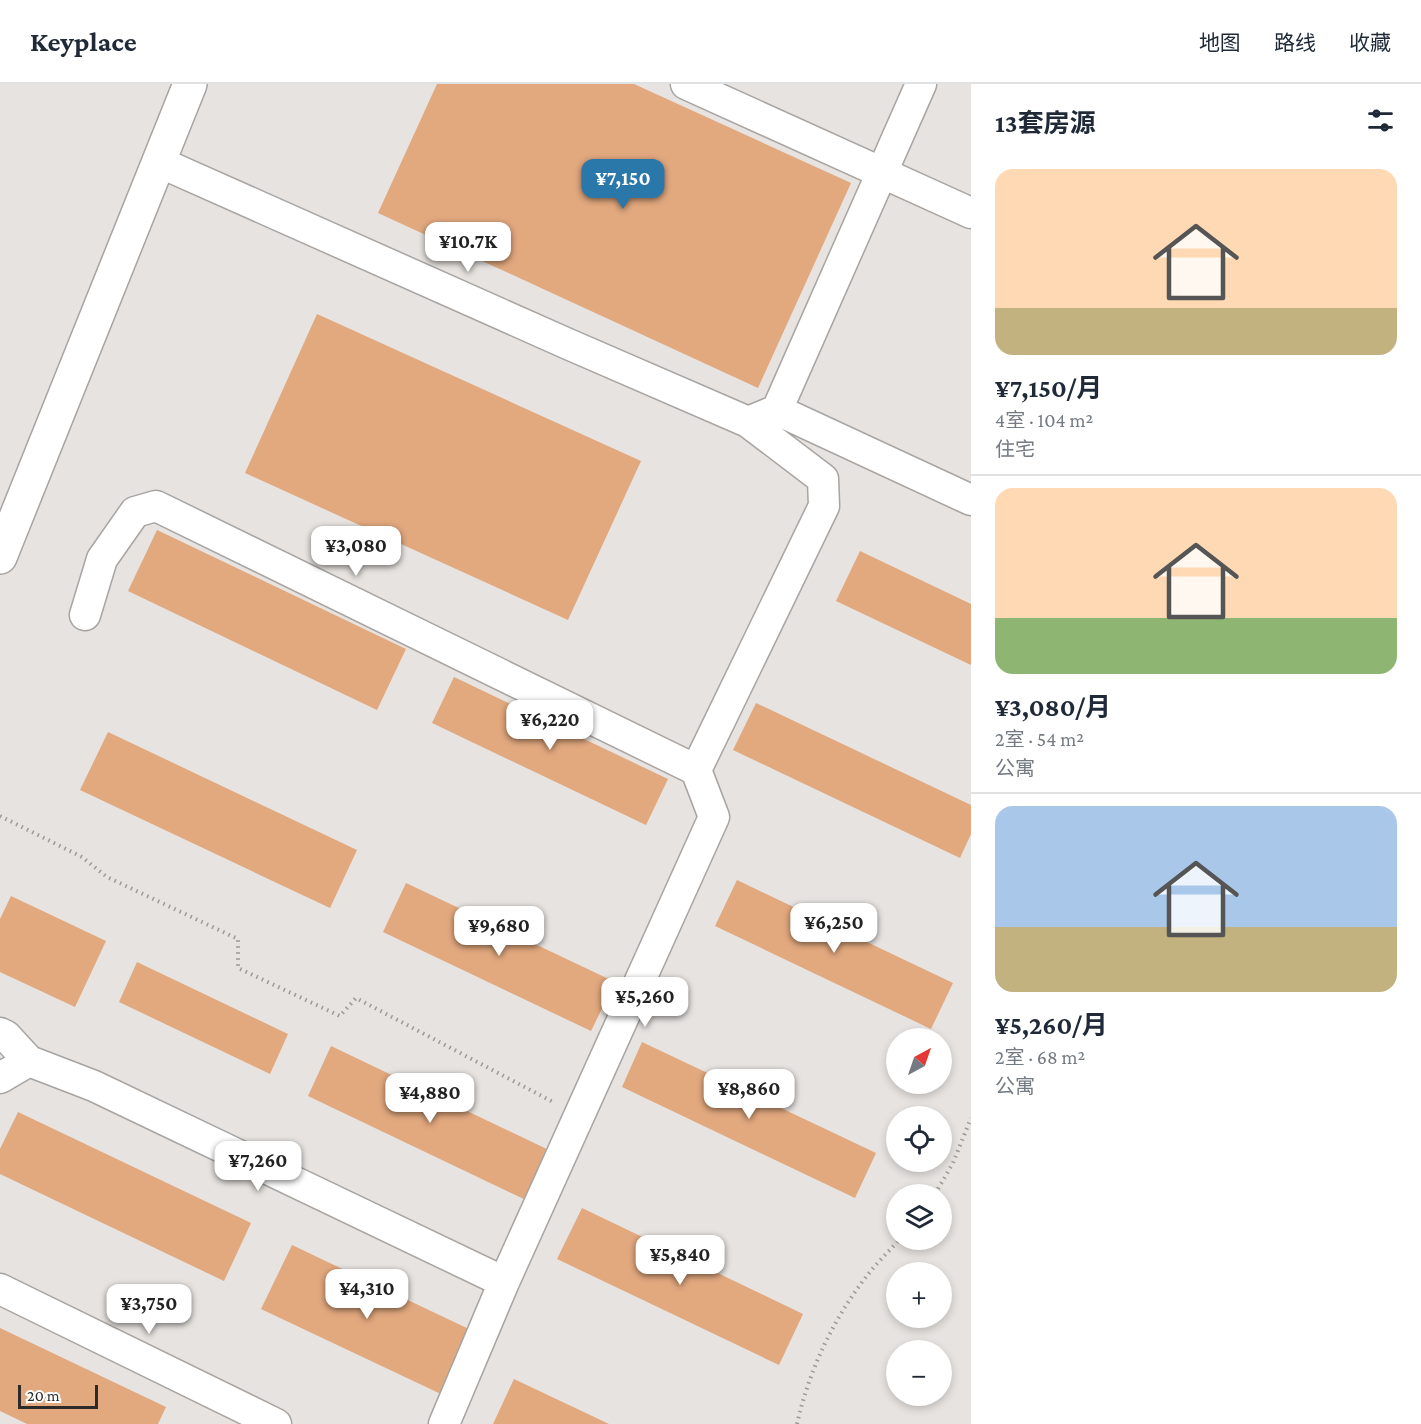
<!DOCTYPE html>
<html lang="zh">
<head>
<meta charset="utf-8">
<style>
  body { margin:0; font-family:"Crimson Pro","Noto Sans SC",serif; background:#f2f2f3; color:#1f2937; height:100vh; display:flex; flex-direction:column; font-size:22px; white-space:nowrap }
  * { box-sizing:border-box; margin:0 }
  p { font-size:20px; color:#747a83 }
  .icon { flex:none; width:33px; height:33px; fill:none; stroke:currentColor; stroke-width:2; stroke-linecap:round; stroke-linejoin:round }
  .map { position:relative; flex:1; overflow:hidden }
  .panel { display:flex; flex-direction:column; background:#fff; width:450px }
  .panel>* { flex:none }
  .needle { width:39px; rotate:40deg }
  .tools { position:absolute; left:886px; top:944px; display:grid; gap:12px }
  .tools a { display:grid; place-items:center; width:66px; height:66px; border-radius:50%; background:#fff; box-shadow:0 3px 9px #0003; font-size:30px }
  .scale { position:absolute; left:18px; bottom:15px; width:80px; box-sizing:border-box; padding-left:6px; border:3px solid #2d2b2a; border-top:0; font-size:16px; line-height:21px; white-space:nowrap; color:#2d2b2a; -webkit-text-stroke:4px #fff; paint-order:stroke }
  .price { position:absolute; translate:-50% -51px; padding:0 14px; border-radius:12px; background:#fff; color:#222; font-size:20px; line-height:39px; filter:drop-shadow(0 2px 3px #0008) }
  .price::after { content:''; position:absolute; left:50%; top:36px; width:18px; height:14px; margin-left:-9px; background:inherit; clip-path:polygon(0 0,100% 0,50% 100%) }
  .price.on { background:#2a77aa; color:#fff }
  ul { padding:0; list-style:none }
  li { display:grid; align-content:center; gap:12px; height:318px; padding:0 24px }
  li+li { border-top:2px solid #e0e1e3 }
  li span { display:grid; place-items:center; height:186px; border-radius:18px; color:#555 }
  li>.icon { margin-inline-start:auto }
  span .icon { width:108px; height:108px; fill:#fffc; stroke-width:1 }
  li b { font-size:26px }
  h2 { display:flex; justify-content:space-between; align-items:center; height:72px; padding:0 24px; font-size:26px }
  header { display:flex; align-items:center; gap:36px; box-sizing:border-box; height:84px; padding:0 30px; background:#fff; border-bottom:2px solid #e0e1e3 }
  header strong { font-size:28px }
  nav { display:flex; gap:33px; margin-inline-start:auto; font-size:21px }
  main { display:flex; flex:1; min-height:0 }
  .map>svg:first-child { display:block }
</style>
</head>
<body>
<header>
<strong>Keyplace</strong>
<nav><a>地图</a><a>路线</a><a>收藏</a></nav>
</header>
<main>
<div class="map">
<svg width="971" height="1340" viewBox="0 0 971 1340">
  <rect width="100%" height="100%" fill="#e6e3e0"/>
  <path fill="#e2a87e" d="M437 0H634L851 99 758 304 378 129Z
    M317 230 641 377 568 536 245 389Z
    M157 446 406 565 377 626 128 507Z
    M860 467 971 520V581L836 517Z
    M454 593 668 695 646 741 432 639Z
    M756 619 971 721V750L960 774 733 666Z
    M108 648 357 766 330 824 80 706Z
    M737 796 953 899 931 945 715 842Z
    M406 799 615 898 591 947 383 848Z
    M11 812 106 857 75 923 0 888V835Z
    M137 878 288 950 270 990 119 918Z
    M642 958 876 1069 855 1114 622 1003Z
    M331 962 551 1067 528 1117 308 1012Z
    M18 1028 251 1139 224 1197 0 1090V1065Z
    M582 1124 803 1230 779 1281 557 1175Z
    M292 1161 473 1247 443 1311 261 1225Z
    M0 1244 166 1323 158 1340H27L0 1327Z
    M514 1295 609 1340H493Z"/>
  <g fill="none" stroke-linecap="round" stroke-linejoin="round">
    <g stroke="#a7a4a2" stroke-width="33">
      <path id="minor" d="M686 0 971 129
        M159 78 568 260 748 338 777 326 921 0
        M777 326 971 416
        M85 531 102 475 135 428 156 422 696 686 714 733 504 1198 444 1340
        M696 686 824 422 823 395 748 338
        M0 949 6 952 29 977 94 1002 504 1198
        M0 994 29 977
        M0 1205 276 1340"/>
    </g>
    <g stroke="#a7a4a2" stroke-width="36">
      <path id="tertiary" d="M0 473 190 0"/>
    </g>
    <path stroke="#9c9a98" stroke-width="4" stroke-dasharray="1.5 4.5" stroke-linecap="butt" d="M0 732 82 773 107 793 238 855V884L340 932 356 914 555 1019
      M935 1110 953 1079 971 1034
      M797 1340C809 1287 832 1237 866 1193 876 1180 888 1168 900 1155"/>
    <use href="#minor" stroke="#fff" stroke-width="30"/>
    <use href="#tertiary" stroke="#fff" stroke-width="33"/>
  </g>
</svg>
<div class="tools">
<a><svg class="needle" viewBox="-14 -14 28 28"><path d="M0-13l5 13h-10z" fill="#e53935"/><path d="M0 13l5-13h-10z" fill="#747a83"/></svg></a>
<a><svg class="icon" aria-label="locate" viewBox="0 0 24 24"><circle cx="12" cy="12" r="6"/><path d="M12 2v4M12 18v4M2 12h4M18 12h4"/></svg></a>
<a><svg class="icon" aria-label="layers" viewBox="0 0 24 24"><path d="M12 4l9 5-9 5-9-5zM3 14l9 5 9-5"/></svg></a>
<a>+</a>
<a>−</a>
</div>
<div class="scale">20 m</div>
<b class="price on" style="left:623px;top:126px">¥7,150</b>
<b class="price" style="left:468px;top:189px">¥10.7K</b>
<b class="price" style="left:356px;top:493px">¥3,080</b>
<b class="price" style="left:550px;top:667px">¥6,220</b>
<b class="price" style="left:834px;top:870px">¥6,250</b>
<b class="price" style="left:499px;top:873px">¥9,680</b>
<b class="price" style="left:645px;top:944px">¥5,260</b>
<b class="price" style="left:749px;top:1036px">¥8,860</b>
<b class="price" style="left:430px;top:1040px">¥4,880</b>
<b class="price" style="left:258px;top:1108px">¥7,260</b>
<b class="price" style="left:680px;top:1202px">¥5,840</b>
<b class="price" style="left:367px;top:1236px">¥4,310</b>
<b class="price" style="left:149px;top:1251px">¥3,750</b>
</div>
<section class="panel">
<h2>13套房源<svg class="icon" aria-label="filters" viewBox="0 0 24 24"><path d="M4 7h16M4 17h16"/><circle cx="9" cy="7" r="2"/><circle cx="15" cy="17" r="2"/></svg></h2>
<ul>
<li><span style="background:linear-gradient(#ffd9b3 75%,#c2b280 0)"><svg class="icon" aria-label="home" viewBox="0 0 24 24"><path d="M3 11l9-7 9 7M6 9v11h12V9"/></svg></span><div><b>¥7,150/月</b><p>4室 · 104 m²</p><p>住宅</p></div></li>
<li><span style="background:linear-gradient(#ffd9b3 70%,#8fb573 0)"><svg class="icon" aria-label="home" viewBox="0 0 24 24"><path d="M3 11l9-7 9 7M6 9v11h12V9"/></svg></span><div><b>¥3,080/月</b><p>2室 · 54 m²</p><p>公寓</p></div></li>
<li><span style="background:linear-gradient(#a9c7e8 65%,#c2b280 0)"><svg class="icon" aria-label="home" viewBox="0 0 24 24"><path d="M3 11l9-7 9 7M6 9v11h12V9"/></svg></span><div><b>¥5,260/月</b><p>2室 · 68 m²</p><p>公寓</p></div></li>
</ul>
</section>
</main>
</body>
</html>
